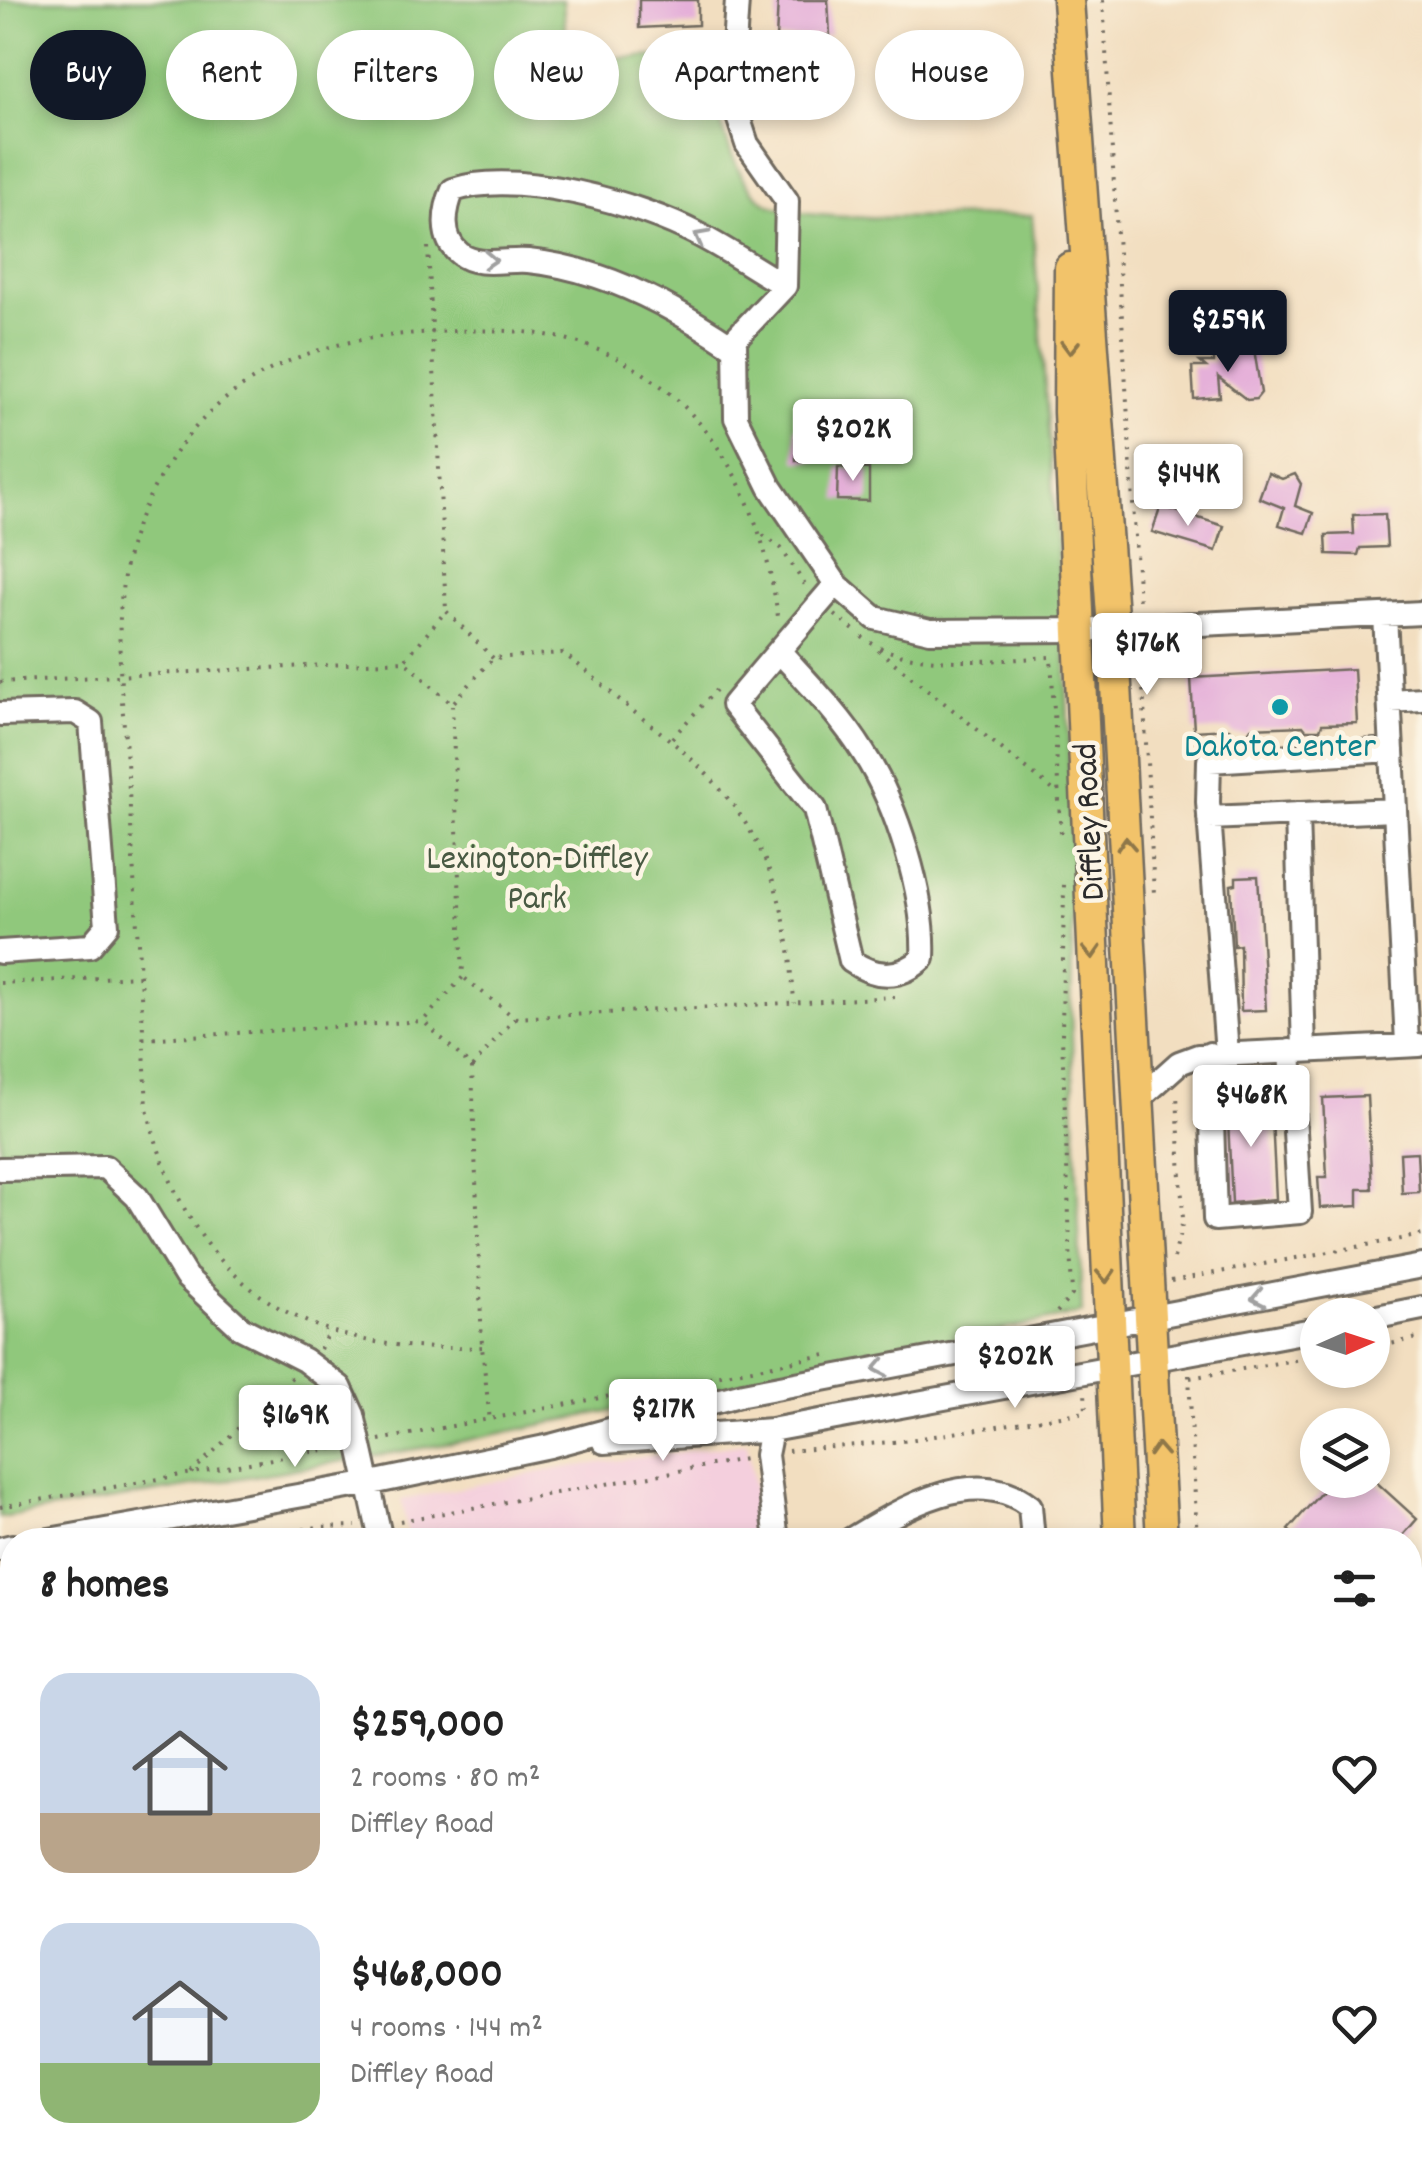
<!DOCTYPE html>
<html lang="en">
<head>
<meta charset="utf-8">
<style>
  body { margin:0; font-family:Dekko,sans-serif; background:#f2f2f2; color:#222; height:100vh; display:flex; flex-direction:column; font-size:38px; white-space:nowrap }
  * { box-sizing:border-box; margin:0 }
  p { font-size:32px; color:#767676 }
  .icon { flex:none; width:55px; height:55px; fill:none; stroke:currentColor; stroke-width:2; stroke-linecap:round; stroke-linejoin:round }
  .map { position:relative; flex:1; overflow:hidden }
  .side { position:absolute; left:0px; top:1528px; width:1422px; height:642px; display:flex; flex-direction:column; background:#fff; border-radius:40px 40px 0 0; box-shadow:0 5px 15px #0003 }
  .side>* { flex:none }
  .top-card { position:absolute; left:30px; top:30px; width:1362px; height:90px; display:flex; gap:20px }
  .needle { width:65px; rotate:87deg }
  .tools { position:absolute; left:1300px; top:1298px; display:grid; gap:20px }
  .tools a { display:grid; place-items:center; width:90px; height:90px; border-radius:50%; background:#fff; box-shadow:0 5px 15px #0003; font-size:50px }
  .price { position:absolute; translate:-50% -85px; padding:0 22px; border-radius:10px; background:#fff; color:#222; font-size:32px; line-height:65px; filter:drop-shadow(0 2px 5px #0008) }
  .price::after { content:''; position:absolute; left:50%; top:60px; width:30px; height:22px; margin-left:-15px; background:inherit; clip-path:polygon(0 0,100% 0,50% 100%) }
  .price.current { background:#111827; color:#fff }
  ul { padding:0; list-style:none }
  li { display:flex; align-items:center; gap:30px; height:250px; padding:0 40px }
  li span { display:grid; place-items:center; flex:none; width:280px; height:200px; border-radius:30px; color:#555 }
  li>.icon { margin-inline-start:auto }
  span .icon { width:120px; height:120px; fill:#fffc; stroke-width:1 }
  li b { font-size:42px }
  h2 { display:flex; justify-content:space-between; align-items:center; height:120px; padding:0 40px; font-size:42px }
  .tag { padding:0 35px; border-radius:45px; background:#fff; box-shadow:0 5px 15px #0003; font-size:35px; line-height:90px }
  .tag.current { background:#111827; color:#fff }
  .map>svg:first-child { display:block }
</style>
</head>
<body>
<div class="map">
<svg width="1422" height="2168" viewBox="0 0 1422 2168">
  <rect width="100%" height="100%" fill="#fcf5e5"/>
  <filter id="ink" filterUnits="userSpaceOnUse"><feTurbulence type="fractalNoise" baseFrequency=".01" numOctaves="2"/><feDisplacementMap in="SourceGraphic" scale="20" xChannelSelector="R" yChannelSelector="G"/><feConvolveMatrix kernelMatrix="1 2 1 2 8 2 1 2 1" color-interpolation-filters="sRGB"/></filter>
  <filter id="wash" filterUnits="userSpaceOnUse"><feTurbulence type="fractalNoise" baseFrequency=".0048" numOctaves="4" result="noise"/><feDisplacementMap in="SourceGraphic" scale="40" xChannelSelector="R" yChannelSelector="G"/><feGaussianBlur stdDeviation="2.25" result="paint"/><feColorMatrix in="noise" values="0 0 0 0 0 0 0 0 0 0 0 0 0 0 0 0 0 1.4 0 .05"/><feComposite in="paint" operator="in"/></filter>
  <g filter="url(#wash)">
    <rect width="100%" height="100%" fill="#f2dec0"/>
    <path fill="#f4cfdd" d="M747 1443 763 1540H409L401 1500 562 1468Z
      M818 2158H1096V2168H819Z"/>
    <path fill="#90c87b" stroke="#5e7a53" stroke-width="2.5" d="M0 0H563L567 60 709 54C714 97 727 175 765 202 799 227 982 215 1032 215L1066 665 1073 882 1071 1010 1082 1313 458 1442 0 1518Z"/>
    <g id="blocks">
      <path fill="#e5b0d9" d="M639 0H698V25L639 28Z
        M778 0H828L830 35 776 39Z
        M1254 349 1261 393 1256 399 1247 400 1218 377 1220 397 1194 399 1192 367H1206L1200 362H1214V354Z
        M795 428H828L830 460 796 461Z
        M838 467 869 469V501L837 500Z
        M1268 473 1282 479 1295 474 1301 484 1295 506 1313 513 1306 533 1279 525 1284 508 1259 498Z
        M1161 506 1224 526 1216 551 1152 532Z
        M1385 514 1387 547 1360 548 1358 555 1327 554 1326 535 1354 534 1353 515Z
        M1354 669 1357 723 1322 724 1320 730H1306L1303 726 1251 728 1247 734H1234L1229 729 1194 731 1191 678Z
        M1258 876 1266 1010 1241 1011 1240 945 1234 946 1231 885 1236 884V877Z
        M1367 1096 1372 1189H1358V1206L1320 1208 1318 1177H1327L1323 1098Z
        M1271 1098 1276 1199 1232 1203 1227 1100Z
        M1417 1152 1419 1192 1402 1193 1400 1153Z
        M1332 1480H1374L1417 1519 1399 1540H1299L1288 1530Z"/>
    </g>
  </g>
  <g filter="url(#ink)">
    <use href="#blocks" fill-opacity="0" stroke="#716a5f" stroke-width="2.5"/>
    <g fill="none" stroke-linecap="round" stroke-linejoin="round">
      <g stroke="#716a5f" stroke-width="28">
        <path id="minor" d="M737 0 731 95 747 144 787 201 785 286
          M785 286 735 339 736 418 770 487 836 584 875 618 930 631 1078 630 1422 613
          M735 348C692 319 646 292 597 276 576 269 550 263 528 261 507 259 478 268 460 254 440 239 444 210 453 190 517 169 639 203 699 235 728 250 756 269 785 286
          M1385 615 1407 1043
          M779 651C808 683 840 715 863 752 897 804 926 897 923 958 901 979 875 978 851 961L815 809 733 705C767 664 802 624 836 584
          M1390 701 1422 699
          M0 714 75 712 91 722 107 926 90 946 0 952
          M1297 814 1304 1050
          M1209 818 1395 810
          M1210 1054 1215 1219 1300 1212 1290 1051
          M1227 1054 1208 802 1209 761 1392 750
          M1141 1097 1179 1063 1198 1056 1419 1045
          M0 1169 105 1167 137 1197 186 1277 241 1328 304 1360 340 1387 353 1415 381 1540
          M1372 1318 1422 1308
          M771 1430 766 1455 777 1540
          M604 1442 771 1430 1318 1329
          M49 1540 371 1483 550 1446 743 1394 1422 1266
          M850 1540C901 1509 976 1463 1030 1506L1033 1540
          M0 1549 12 1546
          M51 2158 52 2168
          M351 2158 352 2168
          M651 2158 652 2168
          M861 2158 862 2168
          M920 2158V2168
          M980 2158V2168
          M1039 2158V2168
          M1082 2158 1083 2168"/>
      </g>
      <g stroke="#716a5f" stroke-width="35">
        <path id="major" d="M1068 0 1113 629 1162 1540
          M1070 268 1069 412 1120 1540
          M1150 2158 1151 2168
          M1190 2158 1191 2168"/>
      </g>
      <path stroke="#716a5f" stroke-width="4" stroke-dasharray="2.5 8" stroke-linecap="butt" d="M1103 0 1139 604
        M428 247 446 611
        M763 535 781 548 807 588
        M835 615 855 631
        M862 637C906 671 998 660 1051 657L1061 838
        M1141 648 1154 894
        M878 650 1058 794
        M493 658 446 611 404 661 452 704 493 658 562 653C592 673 617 700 646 721 750 800 787 871 794 1003
        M0 682 404 661
        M452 705 463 977 423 1021 472 1067 515 1018 463 977
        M672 738 716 690
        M0 983 140 976
        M515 1018 895 997V993
        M143 1039 423 1021
        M472 1067 482 1347 490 1421
        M1174 1258 1183 1220 1177 1094
        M1171 1281 1422 1235
        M1057 1312 1072 1295 1062 1036 1064 882
        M482 1347C305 1358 188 1284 147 1108 142 1002 135 897 129 791 124 704 105 598 141 515 194 391 289 341 419 333 469 330 520 327 569 340 700 377 761 491 778 617
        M1372 1348 1422 1337
        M320 1349 329 1331
        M1189 1375 1197 1540
        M1190 1378 1318 1356
        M379 1440 831 1354
        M788 1451 903 1441 1086 1412 1085 1392
        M191 1473 292 1377
        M0 1507 340 1447
        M400 1521 745 1459
        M241 1540 317 1527 356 1526
        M0 1581 12 1579
        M1117 2158V2168"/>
      <use href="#minor" stroke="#fff" stroke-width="22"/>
      <use href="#major" stroke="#f2c36a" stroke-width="30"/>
    </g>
    <defs><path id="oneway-chevron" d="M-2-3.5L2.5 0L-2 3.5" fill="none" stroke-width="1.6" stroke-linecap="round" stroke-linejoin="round" transform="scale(2.5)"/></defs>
    <g stroke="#a0a0a0">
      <use href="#oneway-chevron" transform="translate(701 237) rotate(-152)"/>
      <use href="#oneway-chevron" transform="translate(490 260) rotate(3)"/>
      <use href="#oneway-chevron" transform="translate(1258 1298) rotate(169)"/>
      <use href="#oneway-chevron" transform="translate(880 1368) rotate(169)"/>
    </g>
    <g stroke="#8e774a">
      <use href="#oneway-chevron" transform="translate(1070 347) rotate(91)"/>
      <use href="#oneway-chevron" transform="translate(1126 844) rotate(-93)"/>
      <use href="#oneway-chevron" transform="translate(1092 952) rotate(87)"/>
      <use href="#oneway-chevron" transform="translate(1106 1276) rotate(87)"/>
      <use href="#oneway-chevron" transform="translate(1158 1450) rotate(-93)"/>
    </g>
  </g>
  <circle fill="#0f9aa8" stroke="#fcf5e5" stroke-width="4" cx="1280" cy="707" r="10"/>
  <g text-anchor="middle" stroke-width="9" stroke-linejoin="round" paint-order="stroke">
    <g font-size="35" fill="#0d838f" stroke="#fcf5e5">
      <text x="1280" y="756">Dakota Center</text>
    </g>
    <g font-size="35" fill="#2b2b2b" stroke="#fcf5e5">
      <text transform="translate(1087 822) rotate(-93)" y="12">Diffley Road</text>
    </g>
    <g font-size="35" fill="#495a43" stroke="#fcf5e5">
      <text x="537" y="868">Lexington-Diffley<tspan x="537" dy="40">Park</tspan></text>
    </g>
  </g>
</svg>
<div class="tools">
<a><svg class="needle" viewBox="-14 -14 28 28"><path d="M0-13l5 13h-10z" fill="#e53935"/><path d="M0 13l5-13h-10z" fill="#767676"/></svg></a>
<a><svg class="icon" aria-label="layers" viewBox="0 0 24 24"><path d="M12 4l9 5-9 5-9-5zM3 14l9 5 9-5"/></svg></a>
</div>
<b class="price current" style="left:1228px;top:375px">$259K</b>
<b class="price" style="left:853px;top:484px">$202K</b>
<b class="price" style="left:1188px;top:529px">$144K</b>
<b class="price" style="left:1147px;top:698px">$176K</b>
<b class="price" style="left:1251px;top:1150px">$468K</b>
<b class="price" style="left:1015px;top:1411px">$202K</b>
<b class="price" style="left:663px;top:1464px">$217K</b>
<b class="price" style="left:295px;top:1470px">$169K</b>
<div class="top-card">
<a class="tag current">Buy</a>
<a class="tag">Rent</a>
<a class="tag">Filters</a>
<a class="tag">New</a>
<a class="tag">Apartment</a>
<a class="tag">House</a>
</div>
<section class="side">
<h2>8 homes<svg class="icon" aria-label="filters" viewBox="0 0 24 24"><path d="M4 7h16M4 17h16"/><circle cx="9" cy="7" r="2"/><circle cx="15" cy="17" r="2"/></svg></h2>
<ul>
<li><span style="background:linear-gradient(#c9d6e8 70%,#b9a48a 0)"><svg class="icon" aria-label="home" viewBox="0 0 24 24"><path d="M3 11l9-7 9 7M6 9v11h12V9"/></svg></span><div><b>$259,000</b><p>2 rooms · 80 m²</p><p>Diffley Road</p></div><svg class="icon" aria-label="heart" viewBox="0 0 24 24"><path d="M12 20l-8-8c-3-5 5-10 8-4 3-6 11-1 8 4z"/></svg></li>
<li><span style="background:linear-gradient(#c9d6e8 70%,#8fb573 0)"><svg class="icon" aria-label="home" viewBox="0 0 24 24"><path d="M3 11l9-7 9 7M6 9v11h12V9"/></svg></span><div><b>$468,000</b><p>4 rooms · 144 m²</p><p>Diffley Road</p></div><svg class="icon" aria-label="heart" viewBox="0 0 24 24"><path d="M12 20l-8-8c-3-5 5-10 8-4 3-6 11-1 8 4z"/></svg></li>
</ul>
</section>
</div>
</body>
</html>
